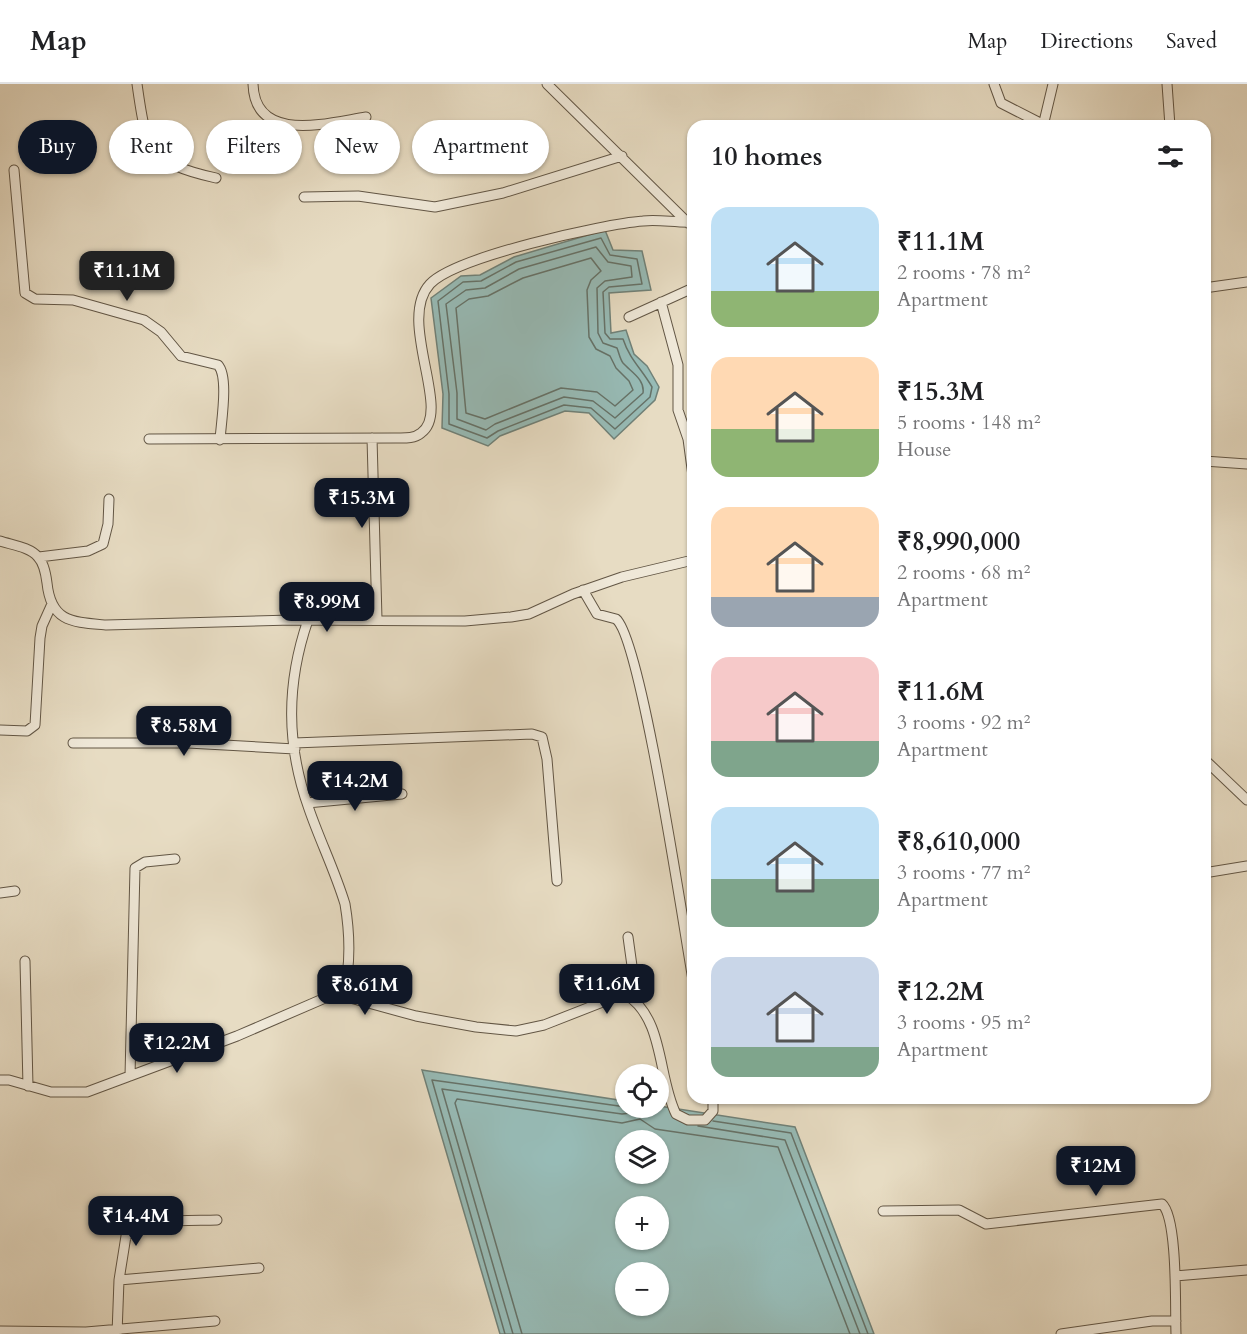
<!DOCTYPE html>
<html lang="en">
<head>
<meta charset="utf-8">
<style>
  body { margin:0; font-family:Cardo,serif; background:#f6f6f6; color:#202124; height:100vh; display:flex; flex-direction:column; font-size:22px; white-space:nowrap }
  * { box-sizing:border-box; margin:0 }
  p { font-size:20px; color:#757577 }
  .icon { flex:none; width:33px; height:33px; fill:none; stroke:currentColor; stroke-width:2; stroke-linecap:round; stroke-linejoin:round }
  .map { position:relative; flex:1; overflow:hidden }
  .panel { position:absolute; left:687px; top:36px; width:524px; height:984px; display:flex; flex-direction:column; background:#fff; border-radius:18px; box-shadow:0 2px 4px #0004 }
  .panel>* { flex:none }
  .top-card { position:absolute; left:18px; top:36px; width:570px; height:54px; display:flex; gap:12px }
  .controls { position:absolute; left:615px; top:980px; display:grid; gap:12px }
  .controls a { display:grid; place-items:center; width:54px; height:54px; border-radius:50%; background:#fff; box-shadow:0 2px 4px #0004; font-size:30px }
  .price { position:absolute; translate:-50% -51px; padding:0 14px; border-radius:12px; background:#111827; color:#fff; font-size:20px; line-height:39px; filter:drop-shadow(0 2px 3px #0008) }
  .price::after { content:''; position:absolute; left:50%; top:36px; width:18px; height:14px; margin-left:-9px; background:inherit; clip-path:polygon(0 0,100% 0,50% 100%) }
  .price.active { background:#222; color:#fff }
  ul { padding:0; list-style:none }
  li { display:flex; align-items:center; gap:18px; height:150px; padding:0 24px }
  li span { display:grid; place-items:center; flex:none; width:168px; height:120px; border-radius:18px; color:#555 }
  li>.icon { margin-inline-start:auto }
  span .icon { width:72px; height:72px; fill:#fffc; stroke-width:1 }
  li b { font-size:26px }
  h2 { display:flex; justify-content:space-between; align-items:center; height:72px; padding:0 24px; font-size:26px }
  .tag { padding:0 21px; border-radius:27px; background:#fff; box-shadow:0 2px 4px #0004; font-size:21px; line-height:54px }
  .tag.active { background:#111827; color:#fff }
  header { display:flex; align-items:center; gap:36px; box-sizing:border-box; height:84px; padding:0 30px; background:#fff; border-bottom:2px solid #e0e0e0 }
  header strong { font-size:28px }
  nav { display:flex; gap:33px; margin-inline-start:auto; font-size:21px }
  .map>svg:first-child { display:block }
</style>
</head>
<body>
<header>
<strong>Map</strong>
<nav><a>Map</a><a>Directions</a><a>Saved</a></nav>
</header>
<div class="map">
<svg width="1247" height="1250" viewBox="0 0 1247 1250">
  <rect width="100%" height="100%" fill="#e7dcc3"/>
  <filter id="stains"><feTurbulence type="fractalNoise" baseFrequency=".00333" numOctaves="4"/><feColorMatrix values="0 0 0 0 .2 0 0 0 0 .09 0 0 0 0 .02 0 0 0 .5 -.17"/></filter>
  <radialGradient id="worn" r=".72"><stop offset=".6" stop-color="#630" stop-opacity="0"/><stop offset="1" stop-color="#630" stop-opacity=".3"/></radialGradient>
  <path fill="#97bbb6" stroke="#708178" stroke-width="1.5" fill-rule="evenodd" d="M605 146 613 166 642 167 651 206 609 209 611 249 626 246 634 270 647 282 659 303 655 316 614 355 589 329 565 327 500 352 488 362 442 344 443 310 431 214 461 192 480 191 514 173Z
    M422 986 625 1017 626 1023 659 1022 795 1043 874 1250H500ZM626 1056H658V1089H626ZM626 1122H658V1155H626ZM626 1188H658V1221H626Z"/>
  <g fill="none" stroke-linecap="round" stroke-linejoin="round">
    <path stroke="#667268" stroke-width="1.5" d="M601 154 610 171 637 175 642 200 609 203 603 208 605 249 610 255H623C630 276 641 284 652 303L650 313 615 345 591 324 564 321 498 347 487 354 449 340V310L438 217 463 198 481 197 516 178Z
      M596 163 608 178 631 182 632 193 605 197 597 204 598 249 603 259 617 264C619 269 620 275 623 279 631 288 645 295 643 309L615 334 593 317 564 313 495 340 486 346 457 335V309L446 220 466 206 485 204 519 185Z
      M591 174 601 187 591 196 587 206 589 253 596 265 610 272 616 284 629 297 633 306 615 322 597 308 561 304 485 335 466 329 456 224 469 215 488 212 523 194Z
      M713 1037 791 1049 868 1250
      M698 1042 785 1056 860 1250
      M505 1250 432 996 626 1023
      M513 1250 442 1005 622 1030 631 1029 637 1023
      M522 1250 455 1019 457 1015 622 1039 640 1035 655 1045 778 1063 850 1250"/>
    <g stroke="#625645" stroke-width="11">
      <path id="minor" d="M137 0C146 64 148 79 216 94
        M253 0C255 60 327 39 366 33
        M547 0 688 139
        M994 0 1001 19 1044 41
        M1167 0 1170 42
        M1043 42 1053 0
        M14 86 25 209 35 215 73 216 144 236 161 248 181 272 218 281C229 293 221 339 220 356
        M304 113 358 112 435 123 503 109 622 72
        M1204 204 1247 198
        M661 218 678 281V326L688 355 693 392
        M629 233 693 204
        M372 354 377 535
        M149 355 395 354C404 354 414 355 421 349 453 327 396 237 430 200 455 173 603 140 643 137 659 135 676 139 693 138
        M1204 377 1247 380
        M0 457C12 461 30 463 38 473 44 479 46 491 47 499 51 538 72 538 106 541L292 536 465 537 511 533 529 530 573 510 622 493 693 476
        M39 473 88 467 103 460 108 440 109 415
        M583 506 597 530 616 535C641 554 684 846 693 896
        M308 536C286 600 286 661 309 725 320 757 335 787 345 820 350 850 351 882 343 912
        M0 646 27 647 35 641 40 554 42 542 51 522
        M73 659H188L295 665
        M294 659 532 650 542 653 547 675 557 797
        M1204 675 1247 716
        M307 719 402 710
        M1204 789 1247 782
        M0 809 15 807
        M628 853 637 918
        M25 877 28 1002
        M130 992 135 784 145 778 175 775
        M0 996H9L51 1008H87L237 952 325 914 343 912 416 932 476 943 516 947 544 941 618 912H628C664 936 658 994 676 1030L688 1036H705L713 1027V1014
        M883 1127 959 1126 986 1140 1162 1120C1178 1134 1175 1226 1176 1250
        M1175 1192 1247 1186
        M119 1196 259 1184
        M0 1247 86 1248 215 1237
        M117 1250 119 1196 126 1152C148 1133 189 1137 217 1136
        M1061 1250 1152 1237H1176"/>
    </g>
    <use href="#minor" stroke="#efe8d8" stroke-width="9"/>
  </g>
  <rect width="100%" height="100%" filter="url(#stains)"/>
  <rect width="100%" height="100%" fill="url(#worn)"/>
</svg>
<div class="controls">
<a><svg class="icon" aria-label="locate" viewBox="0 0 24 24"><circle cx="12" cy="12" r="6"/><path d="M12 2v4M12 18v4M2 12h4M18 12h4"/></svg></a>
<a><svg class="icon" aria-label="layers" viewBox="0 0 24 24"><path d="M12 4l9 5-9 5-9-5zM3 14l9 5 9-5"/></svg></a>
<a>+</a>
<a>−</a>
</div>
<b class="price active" style="left:127px;top:218px">₹11.1M</b>
<b class="price" style="left:362px;top:445px">₹15.3M</b>
<b class="price" style="left:327px;top:549px">₹8.99M</b>
<b class="price" style="left:184px;top:673px">₹8.58M</b>
<b class="price" style="left:355px;top:728px">₹14.2M</b>
<b class="price" style="left:607px;top:931px">₹11.6M</b>
<b class="price" style="left:365px;top:932px">₹8.61M</b>
<b class="price" style="left:177px;top:990px">₹12.2M</b>
<b class="price" style="left:1096px;top:1113px">₹12M</b>
<b class="price" style="left:136px;top:1163px">₹14.4M</b>
<div class="top-card">
<a class="tag active">Buy</a>
<a class="tag">Rent</a>
<a class="tag">Filters</a>
<a class="tag">New</a>
<a class="tag">Apartment</a>
</div>
<section class="panel">
<h2>10 homes<svg class="icon" aria-label="filters" viewBox="0 0 24 24"><path d="M4 7h16M4 17h16"/><circle cx="9" cy="7" r="2"/><circle cx="15" cy="17" r="2"/></svg></h2>
<ul>
<li><span style="background:linear-gradient(#bfe0f5 70%,#8fb573 0)"><svg class="icon" aria-label="home" viewBox="0 0 24 24"><path d="M3 11l9-7 9 7M6 9v11h12V9"/></svg></span><div><b>₹11.1M</b><p>2 rooms · 78 m²</p><p>Apartment</p></div></li>
<li><span style="background:linear-gradient(#ffd9b3 60%,#8fb573 0)"><svg class="icon" aria-label="home" viewBox="0 0 24 24"><path d="M3 11l9-7 9 7M6 9v11h12V9"/></svg></span><div><b>₹15.3M</b><p>5 rooms · 148 m²</p><p>House</p></div></li>
<li><span style="background:linear-gradient(#ffd9b3 75%,#9aa5b1 0)"><svg class="icon" aria-label="home" viewBox="0 0 24 24"><path d="M3 11l9-7 9 7M6 9v11h12V9"/></svg></span><div><b>₹8,990,000</b><p>2 rooms · 68 m²</p><p>Apartment</p></div></li>
<li><span style="background:linear-gradient(#f6c9c9 70%,#7fa58c 0)"><svg class="icon" aria-label="home" viewBox="0 0 24 24"><path d="M3 11l9-7 9 7M6 9v11h12V9"/></svg></span><div><b>₹11.6M</b><p>3 rooms · 92 m²</p><p>Apartment</p></div></li>
<li><span style="background:linear-gradient(#bfe0f5 60%,#7fa58c 0)"><svg class="icon" aria-label="home" viewBox="0 0 24 24"><path d="M3 11l9-7 9 7M6 9v11h12V9"/></svg></span><div><b>₹8,610,000</b><p>3 rooms · 77 m²</p><p>Apartment</p></div></li>
<li><span style="background:linear-gradient(#c9d6e8 75%,#7fa58c 0)"><svg class="icon" aria-label="home" viewBox="0 0 24 24"><path d="M3 11l9-7 9 7M6 9v11h12V9"/></svg></span><div><b>₹12.2M</b><p>3 rooms · 95 m²</p><p>Apartment</p></div></li>
</ul>
</section>
</div>
</body>
</html>
